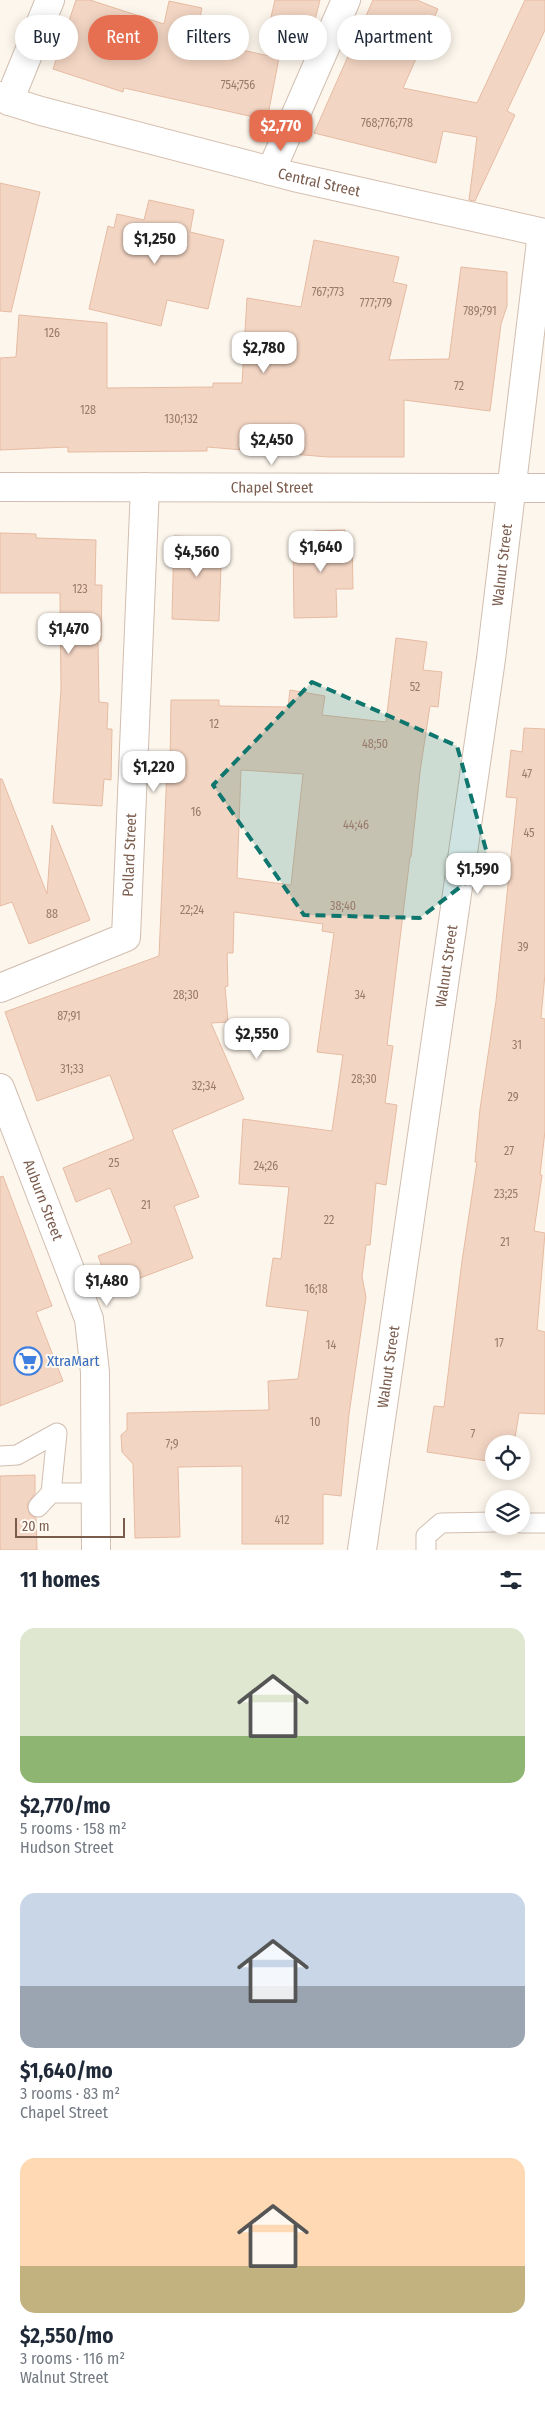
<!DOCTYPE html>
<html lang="en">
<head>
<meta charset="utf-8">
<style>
  body { margin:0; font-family:"Fira Sans Condensed",sans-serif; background:#f6f6f7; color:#1f2937; height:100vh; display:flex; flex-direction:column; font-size:19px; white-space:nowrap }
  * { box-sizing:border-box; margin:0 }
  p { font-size:16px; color:#747a83 }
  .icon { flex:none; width:28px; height:28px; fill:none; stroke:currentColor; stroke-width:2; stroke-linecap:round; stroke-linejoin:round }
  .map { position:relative; height:1550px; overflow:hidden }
  .side { display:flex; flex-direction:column; background:#fff; flex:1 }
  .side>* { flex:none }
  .guide { position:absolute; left:15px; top:15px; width:515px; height:45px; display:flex; gap:10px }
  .buttons { position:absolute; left:485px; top:1435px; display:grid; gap:10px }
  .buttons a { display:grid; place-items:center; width:45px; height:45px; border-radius:50%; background:#fff; box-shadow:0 2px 12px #0003; font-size:25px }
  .scale { position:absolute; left:15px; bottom:12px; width:110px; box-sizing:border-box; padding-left:5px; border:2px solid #7a5c4d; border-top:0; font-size:14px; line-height:18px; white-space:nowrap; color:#7a5c4d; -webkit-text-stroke:4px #fffaf3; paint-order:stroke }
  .price { position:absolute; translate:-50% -42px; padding:0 11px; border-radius:10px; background:#fff; color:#222; font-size:16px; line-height:32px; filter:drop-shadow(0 1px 2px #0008) }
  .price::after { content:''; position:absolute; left:50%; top:30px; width:15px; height:11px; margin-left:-8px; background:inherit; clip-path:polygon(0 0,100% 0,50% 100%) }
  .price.current { background:#e76f51; color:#fff }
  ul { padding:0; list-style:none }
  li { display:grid; align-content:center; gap:10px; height:265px; padding:0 20px }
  li span { display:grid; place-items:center; height:155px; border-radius:15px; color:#555 }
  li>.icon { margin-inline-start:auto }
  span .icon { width:90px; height:90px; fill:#fffc; stroke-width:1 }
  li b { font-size:21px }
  h2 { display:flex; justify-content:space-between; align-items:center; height:60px; padding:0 20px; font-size:21px }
  .pill { padding:0 18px; border-radius:22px; background:#fff; box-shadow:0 2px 12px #0003; font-size:18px; line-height:45px }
  .pill.current { background:#e76f51; color:#fff }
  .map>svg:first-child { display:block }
</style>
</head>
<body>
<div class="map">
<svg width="545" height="1550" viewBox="0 0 545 1550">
  <rect width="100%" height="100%" fill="#fdf6ec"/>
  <path fill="#f3d5c3" stroke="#e6bba3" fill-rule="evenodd" d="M76 0H90L164 24 169 1 202 8 195 40 279 58 267 120 124 88 123 92 53 69Z
    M275 0H320L310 40 268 30Z
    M373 0H417L438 9 403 88 477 103 525 0H545V30L507 111 515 115 475 201 469 200 477 137 443 131 436 163 314 133Z
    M0 183 40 192 11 312 0 311Z
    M149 200 194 210 190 232 224 240 208 309 167 300 161 326 89 309 108 226 114 228 117 214 144 220Z
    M314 240 399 257 393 282 407 285 389 360 449 359 461 267 507 272V306L501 324 490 411 404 400V457H328L207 447V451L68 452V447L0 450V358L16 357 19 315 107 323V388L213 387V383H242L247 298 301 307Z
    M345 530 346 536H352L353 589H336L337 617 294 618 293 538 314 537V531Z
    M0 533 36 534V538L96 540 95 585H102L101 641H98L99 702 108 703 107 729H112L111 780 104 779 102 806 53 803 61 689 60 593H0Z
    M174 536 222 538 219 621 172 619Z
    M396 638 427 642 423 670 442 672 438 707 430 706 420 772 411 857H410L387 1045 393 1046 385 1103 397 1105 386 1185 376 1183 370 1245H366L362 1277 366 1297 349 1414 341 1496 323 1494V1544H242V1466L178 1467 180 1537 135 1538 133 1464 122 1452 121 1435 127 1430V1413L269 1410 268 1381 298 1379 308 1311 266 1306 273 1258 281 1259 289 1187 239 1184 243 1119 332 1131 343 1055 317 1052 334 933 322 931 323 924 234 912 233 953H227L228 986 225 987 228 1022 211 1023 244 1099 172 1130 199 1197 174 1206 193 1258 111 1289 98 1256 132 1243 110 1188 76 1202 63 1168 134 1139 110 1075 37 1101 5 1012 159 956 167 769H170L171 700H219V706L288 707 290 690 325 696 322 715 386 722ZM241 770 303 774 291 885 237 878Z
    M524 728 545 729V974L541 1018 545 1019V1131L540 1175H542L534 1231 545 1233 537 1330 545 1332V1414L519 1413 514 1444H494V1462L427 1452 434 1406 444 1407 462 1261 477 1162H475L480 1109 496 1001 517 798 506 797 511 750 522 752Z
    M0 779H2L47 894 52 825 90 920 29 944 12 902 0 906Z
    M3 1176 52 1306 36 1312 63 1381 0 1406V1177Z
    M35 1475V1493L27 1505 30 1515 36 1518 37 1550H0V1476Z"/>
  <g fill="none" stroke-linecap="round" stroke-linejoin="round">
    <g stroke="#d1beb0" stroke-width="21">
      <path id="lane" d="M0 1456 17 1455 57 1433 51 1493H96
        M38 1507 51 1493
        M521 1523H545
        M426 1550V1536L441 1523 494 1522"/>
    </g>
    <g stroke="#d1beb0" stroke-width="30">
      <g id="street">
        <path d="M9 101 50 0"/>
        <path d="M271 171 346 0"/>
        <path id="s1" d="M0 487 545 488"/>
        <path id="s2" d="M0 988 126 937 145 487"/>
        <path id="s3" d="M0 1088 89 1319 95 1372 96 1550"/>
        <path id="s4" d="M362 1550 491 659 542 233"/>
      </g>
    </g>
    <g stroke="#d6c0b0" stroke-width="30">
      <g id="secondary">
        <path id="s5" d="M0 96 9 101 41 111 294 177 545 233"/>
      </g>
    </g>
    <use href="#lane" stroke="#fff" stroke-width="19"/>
    <use href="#street" stroke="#fff" stroke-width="28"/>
    <use href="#secondary" stroke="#fff" stroke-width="28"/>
  </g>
  <path fill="#0f766e" fill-opacity="0.2" stroke="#0f766e" stroke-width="4" stroke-dasharray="10 6" stroke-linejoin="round" d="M312 682 457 746 490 864 420 918 304 915 213 785Z"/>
  <defs>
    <g id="supermarket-ring" transform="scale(1.4375)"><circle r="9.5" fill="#fffaf3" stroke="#3f7fe0" stroke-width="1.5"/><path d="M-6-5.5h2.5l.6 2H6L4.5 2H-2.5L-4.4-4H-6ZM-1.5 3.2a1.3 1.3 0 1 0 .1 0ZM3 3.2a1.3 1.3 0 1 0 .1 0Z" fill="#3f7fe0"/></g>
  </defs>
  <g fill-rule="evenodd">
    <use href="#supermarket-ring" x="28" y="1361"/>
  </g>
  <g text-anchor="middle" stroke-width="4" stroke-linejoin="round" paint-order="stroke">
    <g font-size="12" fill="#987a6a">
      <text x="238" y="89">754;756</text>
      <text x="387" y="127">768;776;778</text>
      <text x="328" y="296">767;773</text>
      <text x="376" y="307">777;779</text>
      <text x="480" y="315">789;791</text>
      <text x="52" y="337">126</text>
      <text x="459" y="390">72</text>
      <text x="88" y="414">128</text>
      <text x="181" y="423">130;132</text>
      <text x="80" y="593">123</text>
      <text x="415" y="691">52</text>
      <text x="214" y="728">12</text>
      <text x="375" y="748">48;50</text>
      <text x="527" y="778">47</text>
      <text x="196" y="816">16</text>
      <text x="356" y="829">44;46</text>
      <text x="529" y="837">45</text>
      <text x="343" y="910">38;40</text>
      <text x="192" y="914">22;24</text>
      <text x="52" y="918">88</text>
      <text x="523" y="951">39</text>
      <text x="186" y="999">28;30</text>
      <text x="360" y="999">34</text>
      <text x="69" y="1020">87;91</text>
      <text x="517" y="1049">31</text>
      <text x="72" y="1073">31;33</text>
      <text x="364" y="1083">28;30</text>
      <text x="204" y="1090">32;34</text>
      <text x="513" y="1101">29</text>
      <text x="509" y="1155">27</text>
      <text x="114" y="1167">25</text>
      <text x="266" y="1170">24;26</text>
      <text x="506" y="1198">23;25</text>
      <text x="146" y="1209">21</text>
      <text x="329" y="1224">22</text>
      <text x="505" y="1246">21</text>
      <text x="316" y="1293">16;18</text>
      <text x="499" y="1347">17</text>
      <text x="331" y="1349">14</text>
      <text x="315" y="1426">10</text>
      <text x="473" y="1438">7</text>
      <text x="172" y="1448">7;9</text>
      <text x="282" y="1524">412</text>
    </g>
    <g font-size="15" fill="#7a5c4d" stroke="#fffaf3">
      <text dy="5" stroke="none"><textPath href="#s5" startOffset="331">Central Street</textPath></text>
      <text dy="5" stroke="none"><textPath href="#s1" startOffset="272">Chapel Street</textPath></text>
      <text dy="5" stroke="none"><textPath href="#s4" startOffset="995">Walnut Street</textPath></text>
      <text dy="5" stroke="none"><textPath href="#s2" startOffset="218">Pollard Street</textPath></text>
      <text dy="5" stroke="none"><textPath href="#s4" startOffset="590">Walnut Street</textPath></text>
      <text dy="5" stroke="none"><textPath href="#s3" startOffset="120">Auburn Street</textPath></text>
      <text dy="5" stroke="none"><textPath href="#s4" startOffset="185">Walnut Street</textPath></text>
    </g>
    <g font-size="15" fill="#366cbe" stroke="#fffaf3" text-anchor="start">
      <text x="47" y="1366">XtraMart</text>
    </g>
  </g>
</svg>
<div class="buttons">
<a><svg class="icon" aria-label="locate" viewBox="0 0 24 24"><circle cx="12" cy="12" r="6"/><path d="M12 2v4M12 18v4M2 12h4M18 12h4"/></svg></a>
<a><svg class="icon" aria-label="layers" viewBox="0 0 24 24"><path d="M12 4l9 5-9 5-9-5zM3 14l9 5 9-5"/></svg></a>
</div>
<div class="scale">20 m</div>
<b class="price current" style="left:281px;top:152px">$2,770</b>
<b class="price" style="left:155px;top:265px">$1,250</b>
<b class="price" style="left:264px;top:374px">$2,780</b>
<b class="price" style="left:272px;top:466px">$2,450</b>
<b class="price" style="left:321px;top:573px">$1,640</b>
<b class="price" style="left:197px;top:578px">$4,560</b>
<b class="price" style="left:69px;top:655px">$1,470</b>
<b class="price" style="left:154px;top:793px">$1,220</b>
<b class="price" style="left:478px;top:895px">$1,590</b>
<b class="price" style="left:257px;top:1060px">$2,550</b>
<b class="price" style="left:107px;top:1307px">$1,480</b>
<div class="guide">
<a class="pill">Buy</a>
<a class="pill current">Rent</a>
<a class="pill">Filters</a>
<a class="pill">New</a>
<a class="pill">Apartment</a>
</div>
</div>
<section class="side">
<h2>11 homes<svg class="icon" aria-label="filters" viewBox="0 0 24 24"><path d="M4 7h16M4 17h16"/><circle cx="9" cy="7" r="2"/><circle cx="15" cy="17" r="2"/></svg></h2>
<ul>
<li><span style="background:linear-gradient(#dfe7d0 70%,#8fb573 0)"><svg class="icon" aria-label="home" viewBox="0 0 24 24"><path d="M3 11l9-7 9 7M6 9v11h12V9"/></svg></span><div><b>$2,770/mo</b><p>5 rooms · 158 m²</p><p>Hudson Street</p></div></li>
<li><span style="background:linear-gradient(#c9d6e8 60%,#9aa5b1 0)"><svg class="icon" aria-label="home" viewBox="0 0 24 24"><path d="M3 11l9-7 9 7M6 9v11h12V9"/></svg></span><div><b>$1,640/mo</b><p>3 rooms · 83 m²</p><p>Chapel Street</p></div></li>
<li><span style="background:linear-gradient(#ffd9b3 70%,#c2b280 0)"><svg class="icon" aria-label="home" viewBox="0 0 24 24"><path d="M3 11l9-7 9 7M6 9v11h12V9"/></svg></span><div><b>$2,550/mo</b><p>3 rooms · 116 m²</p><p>Walnut Street</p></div></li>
</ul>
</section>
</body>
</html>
